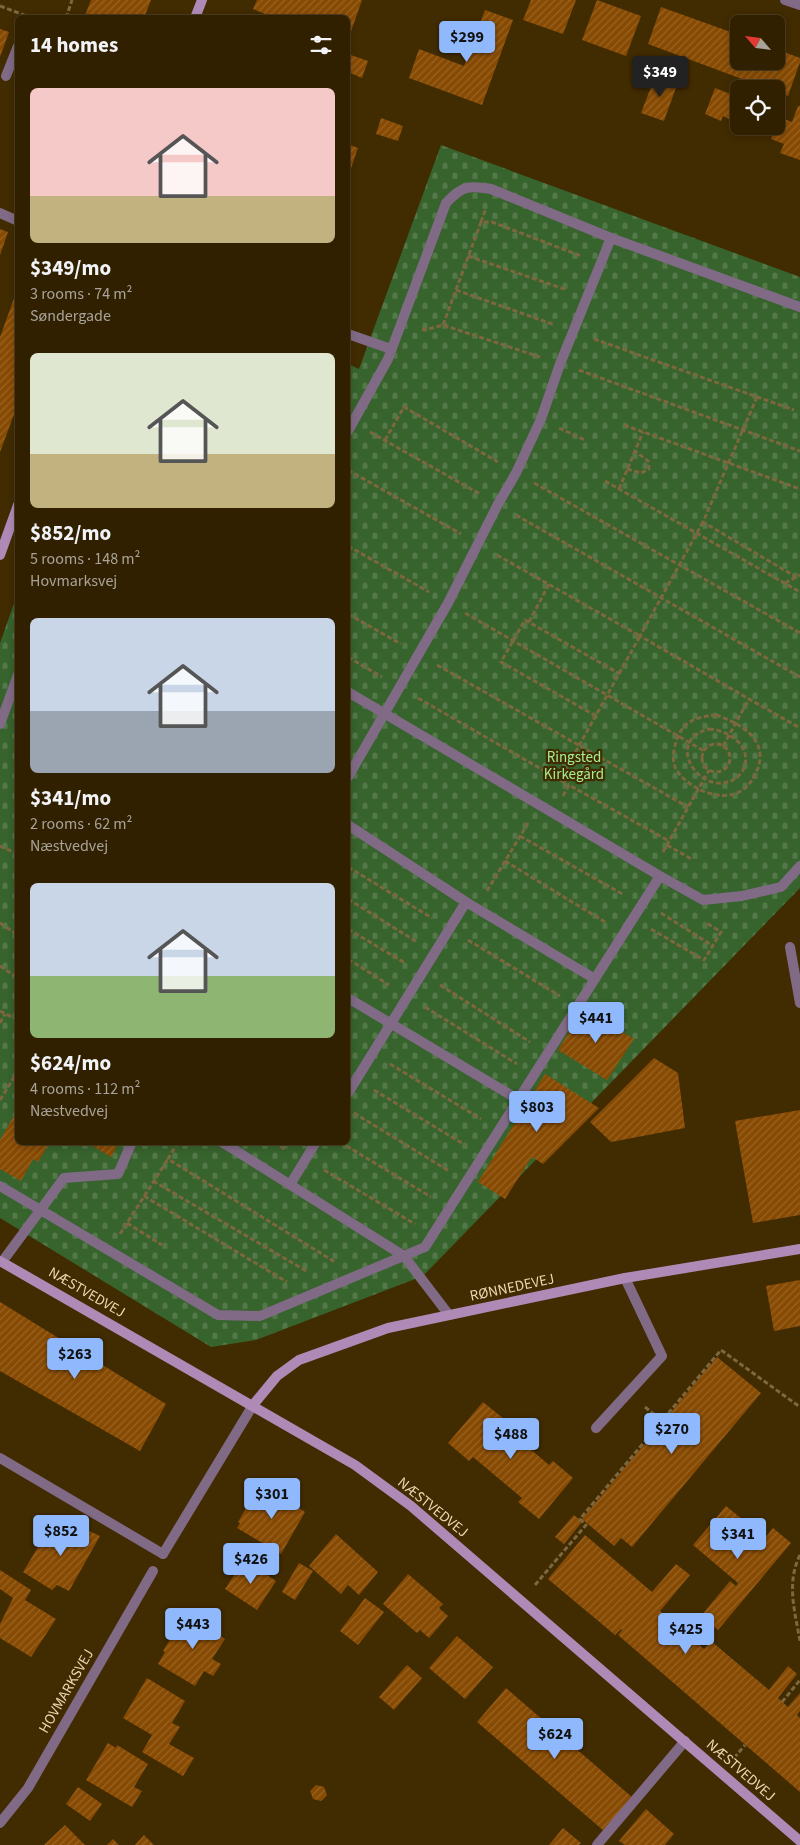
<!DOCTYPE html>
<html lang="en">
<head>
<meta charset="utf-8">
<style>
  body { margin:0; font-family:"Source Sans 3",sans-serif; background:#39280a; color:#f1f3f6; height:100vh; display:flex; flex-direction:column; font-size:19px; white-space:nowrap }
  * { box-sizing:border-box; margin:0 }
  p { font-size:16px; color:#a8a399 }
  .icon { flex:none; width:28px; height:28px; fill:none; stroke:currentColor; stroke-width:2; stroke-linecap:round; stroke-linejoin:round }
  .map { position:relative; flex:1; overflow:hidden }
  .drawer { position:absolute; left:15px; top:15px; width:335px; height:1130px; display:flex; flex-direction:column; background:#312000; border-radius:8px; box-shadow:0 2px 8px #0003,0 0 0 1px #4c3e22 }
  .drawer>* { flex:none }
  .needle { width:32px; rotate:298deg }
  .controls { position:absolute; left:730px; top:15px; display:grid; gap:10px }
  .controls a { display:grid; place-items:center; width:55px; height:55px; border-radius:8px; background:#312000; box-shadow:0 2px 8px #0003,0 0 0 1px #4c3e22; font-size:25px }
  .price { position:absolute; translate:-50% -42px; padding:0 11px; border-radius:5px; background:#8fb8fd; color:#111; font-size:16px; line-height:32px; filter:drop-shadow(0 1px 2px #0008) }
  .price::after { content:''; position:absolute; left:50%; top:30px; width:15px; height:11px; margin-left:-8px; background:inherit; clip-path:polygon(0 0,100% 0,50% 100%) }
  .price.selected { background:#222; color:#fff }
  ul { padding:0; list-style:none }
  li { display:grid; align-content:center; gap:10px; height:265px; padding:0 15px }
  li span { display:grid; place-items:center; height:155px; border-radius:8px; color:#555 }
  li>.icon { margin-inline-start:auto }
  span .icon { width:90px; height:90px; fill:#fffc; stroke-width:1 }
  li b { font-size:21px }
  h2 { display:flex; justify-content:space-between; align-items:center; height:60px; padding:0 15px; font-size:21px }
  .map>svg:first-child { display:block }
</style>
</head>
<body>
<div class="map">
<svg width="800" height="1845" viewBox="0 0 800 1845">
  <defs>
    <pattern id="cemetery-stones" width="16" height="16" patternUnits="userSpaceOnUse" patternTransform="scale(1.25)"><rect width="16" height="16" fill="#37632d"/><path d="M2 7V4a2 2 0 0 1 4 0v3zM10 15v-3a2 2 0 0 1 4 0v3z" fill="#547849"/></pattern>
    <pattern id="building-hatch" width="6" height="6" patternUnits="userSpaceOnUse" patternTransform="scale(1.25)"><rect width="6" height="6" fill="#874a02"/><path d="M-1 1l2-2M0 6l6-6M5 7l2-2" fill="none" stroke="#986324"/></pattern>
  </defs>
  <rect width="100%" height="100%" fill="#412b00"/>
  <path fill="url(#cemetery-stones)" d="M441 145 800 277V888L423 1276 256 1340 211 1347 0 1218V643L17 595 18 1142H348V364L359 369Z"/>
  <path fill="url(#building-hatch)" d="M91 0H151L144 18H84Z
    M257 0H362L348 40V18H275L253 9Z
    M531 0H576L563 34 523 20Z
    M597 0 641 16 626 56 582 40Z
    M661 7 739 35V61H776V49L800 58V62L788 96 776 91V89H769L648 44Z
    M485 10 513 20 482 105 409 78 419 49 464 66Z
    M0 29 9 32 0 57Z
    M348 54 368 61 362 78 348 72Z
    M656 74 678 82 664 121 641 113Z
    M715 88 738 97 729 119 723 116 721 121 705 114Z
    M798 106H800V160L780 153 784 144 771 139 775 129 767 127 776 126V116L792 122Z
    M381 118 403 126 398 141 376 134Z
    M348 144 358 148 348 177Z
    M0 229 8 232 0 255Z
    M17 290 18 404 0 452V337Z
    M584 1008 634 1039 607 1080 558 1050Z
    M654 1058 678 1073 685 1128 611 1142 590 1122Z
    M545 1074 599 1108 543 1164 532 1157 505 1199 478 1182Z
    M800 1110V1215L753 1223 735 1121Z
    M15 1114 18 1115V1142H50L38 1162 33 1159 21 1181 0 1169V1140Z
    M86 1142H119L111 1157Z
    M800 1280V1326L774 1331 766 1286Z
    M0 1302 166 1404 140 1451 0 1371Z
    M717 1357 761 1393 632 1547 621 1538 614 1546 582 1519Z
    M483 1402 504 1419 501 1424 549 1465 553 1461 573 1478 539 1519 518 1502 522 1498 473 1457 469 1461 448 1443Z
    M267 1488 300 1506 299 1508 305 1512 281 1554 237 1528 240 1523 238 1522 248 1505 251 1506 254 1501 258 1504Z
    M726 1506 765 1538 773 1528 791 1543 718 1630 701 1616 730 1581 736 1586 738 1583 693 1545Z
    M574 1515 582 1522 564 1544 555 1537Z
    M52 1524 67 1534 74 1524 100 1536 69 1591 57 1585 52 1590 23 1572Z
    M336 1534 378 1572 359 1595 348 1585 341 1594 309 1566Z
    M585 1535 652 1592 676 1564 690 1575 660 1611 704 1649 711 1641 769 1690 788 1666 797 1674 778 1698 788 1707 800 1693V1711L797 1715 800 1718V1792L618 1635 622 1630 621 1629 615 1635 548 1579Z
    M244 1560 276 1581 257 1610 225 1589Z
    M299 1563 313 1571 295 1600 282 1592Z
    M0 1570 31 1590 25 1600 56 1619 31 1657 0 1638V1624L13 1598 0 1589Z
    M408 1574 443 1604 439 1608 448 1616 429 1638 420 1630 417 1633 383 1604Z
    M365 1598 384 1612 358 1645 340 1631Z
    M185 1615 203 1626 207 1618 218 1625 216 1633 225 1639 212 1659 221 1664 213 1676 204 1671 195 1686 158 1664 165 1652 163 1651Z
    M457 1636 493 1667 465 1699 429 1668Z
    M407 1665 422 1678 394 1710 379 1697Z
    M147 1678 185 1701 172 1723 180 1727 169 1744 194 1758 183 1776 142 1752 152 1735 123 1718Z
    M506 1688 633 1798 604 1831 477 1722Z
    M108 1743 116 1748 117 1745 148 1764 134 1787 142 1791 132 1807 86 1780Z
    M316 1785 324 1787 327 1795 321 1801 313 1799 310 1791Z
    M78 1787 102 1804 90 1821 66 1804Z
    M646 1809 674 1834 665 1845H625L619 1841Z
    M65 1825 85 1845H44Z
    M563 1828 581 1843 579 1845H549Z
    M144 1835 154 1845H135Z
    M113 1839 119 1845H107Z"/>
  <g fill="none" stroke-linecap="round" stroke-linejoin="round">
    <path stroke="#7d673e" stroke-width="3" stroke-dasharray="5 2.5" stroke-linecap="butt" d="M0 6 32 18
      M66 18 72 0
      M481 222 486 208
      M468 256 567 290
      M456 290 555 325
      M443 325 481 222H492L581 256
      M422 329 425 330 443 325 540 357
      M594 339 794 410
      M579 370 800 451
      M757 397 703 522 796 577
      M624 425 800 489
      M559 428 585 440
      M370 432 480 494
      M385 440 404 407 498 462
      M627 469 641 473 649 469 648 461 635 451
      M348 470 461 534
      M605 481 800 592
      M534 483 800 633
      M619 489 643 432
      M516 515 800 677
      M703 522 640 636 749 699
      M348 546 429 592
      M497 555 640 636 560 780
      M785 583 800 575
      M465 613 704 751
      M348 614 401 644
      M529 622 549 584
      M348 657 382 677
      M437 665 688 807
      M418 698 569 785
      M716 715C739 723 768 738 758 768 755 775 752 782 746 787 727 806 688 790 676 769 673 764 673 757 674 751 678 725 691 717 716 715Z
      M596 716 501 662 525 620 620 674
      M709 729C727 730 750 744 745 765 744 770 740 775 736 778 703 801 661 741 709 729Z
      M702 758a14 14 0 1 1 28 0a14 14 0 1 1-28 0Z
      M723 746 749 699 800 728
      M563 796 569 785 669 841
      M520 836 624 895
      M667 845 693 860
      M0 846 18 854
      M663 852 709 770
      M505 861 605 922
      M348 867 432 918
      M487 891 528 823
      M348 899 417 942
      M661 913 713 946
      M0 923 18 935
      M348 929 405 963
      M651 929 704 960 721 932 705 922
      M468 940 560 996
      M348 959 389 985
      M0 966 18 978
      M440 985 530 1042
      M425 1007 517 1064
      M0 1011 18 1020
      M0 1023 5 1014
      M390 1064 481 1119
      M374 1090 465 1145
      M0 1100 18 1071
      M354 1113 449 1171
      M178 1142 168 1159 335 1262
      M274 1142 286 1150
      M340 1142 431 1197
      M324 1170 415 1224
      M153 1181 308 1272
      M144 1196 287 1282
      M127 1223 162 1245
      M120 1234 168 1159
      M645 1407 662 1421
      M800 1555C786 1583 795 1612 800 1641
      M535 1585 586 1525 580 1519 721 1350 800 1407
      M782 1702 800 1680
      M734 1758 745 1745"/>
    <path stroke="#816a86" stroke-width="10" d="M6 76 18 46
      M0 213 18 221
      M348 334 391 349
      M348 431 388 359 446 203C462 186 468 185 491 189L611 238 800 307
      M348 692 660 876
      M0 724 18 675
      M348 777 448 603 498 504 516 473 541 419 560 364 611 238
      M348 825 466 902 595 979
      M790 947 800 1003
      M348 998 519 1100
      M348 1093 466 902
      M222 1142 404 1256 449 1315
      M290 1185 316 1142
      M0 1186 218 1315 260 1316 425 1247 660 876 703 900 742 896 781 887 800 866
      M2 1262 64 1178 118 1174 132 1142
      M596 1428 662 1356 625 1278
      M0 1458 163 1554
      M597 1845 685 1741"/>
    <path stroke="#816a86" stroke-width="10" d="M785 0 800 5
      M163 1554 253 1405
      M0 1823 28 1788 153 1571"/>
    <path stroke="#af8ab7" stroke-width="10" d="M195 18 202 0
      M0 555 18 505
      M0 1261 355 1465 411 1506 800 1841
      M253 1405 277 1376 299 1360 388 1328 625 1278 800 1249"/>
  </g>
  <g text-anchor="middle" stroke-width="4.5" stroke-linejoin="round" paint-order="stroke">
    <g font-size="15" fill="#a3ee93" stroke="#412b00">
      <text x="574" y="762">Ringsted<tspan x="574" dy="17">Kirkegård</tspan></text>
    </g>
    <g font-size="15" fill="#ecd5b0" stroke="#412b00">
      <text transform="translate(512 1287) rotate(-12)" y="5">RØNNEDEVEJ</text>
      <text transform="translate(87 1292) rotate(30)" y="5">NÆSTVEDVEJ</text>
      <text transform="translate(433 1507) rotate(39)" y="5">NÆSTVEDVEJ</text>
      <text transform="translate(66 1691) rotate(-60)" y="5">HOVMARKSVEJ</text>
      <text transform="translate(741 1770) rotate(41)" y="5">NÆSTVEDVEJ</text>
    </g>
  </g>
</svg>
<div class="controls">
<a><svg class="needle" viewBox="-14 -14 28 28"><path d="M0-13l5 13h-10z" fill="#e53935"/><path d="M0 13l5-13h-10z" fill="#a8a399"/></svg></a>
<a><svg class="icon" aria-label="locate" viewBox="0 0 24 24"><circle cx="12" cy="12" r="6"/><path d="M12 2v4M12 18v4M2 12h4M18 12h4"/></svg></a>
</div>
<b class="price" style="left:467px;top:63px">$299</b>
<b class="price selected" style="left:660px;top:98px">$349</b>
<b class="price" style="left:596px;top:1044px">$441</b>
<b class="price" style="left:537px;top:1133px">$803</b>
<b class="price" style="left:75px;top:1380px">$263</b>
<b class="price" style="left:672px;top:1455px">$270</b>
<b class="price" style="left:511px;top:1460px">$488</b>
<b class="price" style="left:272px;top:1520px">$301</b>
<b class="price" style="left:61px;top:1557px">$852</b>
<b class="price" style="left:738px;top:1560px">$341</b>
<b class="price" style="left:251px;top:1585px">$426</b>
<b class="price" style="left:193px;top:1650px">$443</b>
<b class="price" style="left:686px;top:1655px">$425</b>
<b class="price" style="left:555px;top:1760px">$624</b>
<section class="drawer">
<h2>14 homes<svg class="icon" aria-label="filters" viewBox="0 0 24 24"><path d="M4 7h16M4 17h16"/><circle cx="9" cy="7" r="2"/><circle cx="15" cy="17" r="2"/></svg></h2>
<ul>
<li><span style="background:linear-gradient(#f6c9c9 70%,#c2b280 0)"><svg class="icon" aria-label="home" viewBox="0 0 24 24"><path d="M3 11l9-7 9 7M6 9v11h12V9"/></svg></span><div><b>$349/mo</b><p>3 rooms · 74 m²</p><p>Søndergade</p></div></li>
<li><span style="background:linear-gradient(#dfe7d0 65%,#c2b280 0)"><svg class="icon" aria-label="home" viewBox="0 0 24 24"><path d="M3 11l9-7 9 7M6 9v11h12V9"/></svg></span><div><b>$852/mo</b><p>5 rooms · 148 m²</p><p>Hovmarksvej</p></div></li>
<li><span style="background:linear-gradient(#c9d6e8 60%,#9aa5b1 0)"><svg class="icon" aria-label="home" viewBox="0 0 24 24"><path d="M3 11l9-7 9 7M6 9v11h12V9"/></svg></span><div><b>$341/mo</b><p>2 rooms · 62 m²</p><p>Næstvedvej</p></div></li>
<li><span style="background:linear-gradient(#c9d6e8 60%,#8fb573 0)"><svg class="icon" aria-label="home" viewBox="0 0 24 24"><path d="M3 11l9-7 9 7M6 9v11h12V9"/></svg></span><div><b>$624/mo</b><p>4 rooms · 112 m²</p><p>Næstvedvej</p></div></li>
</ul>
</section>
</div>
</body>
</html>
